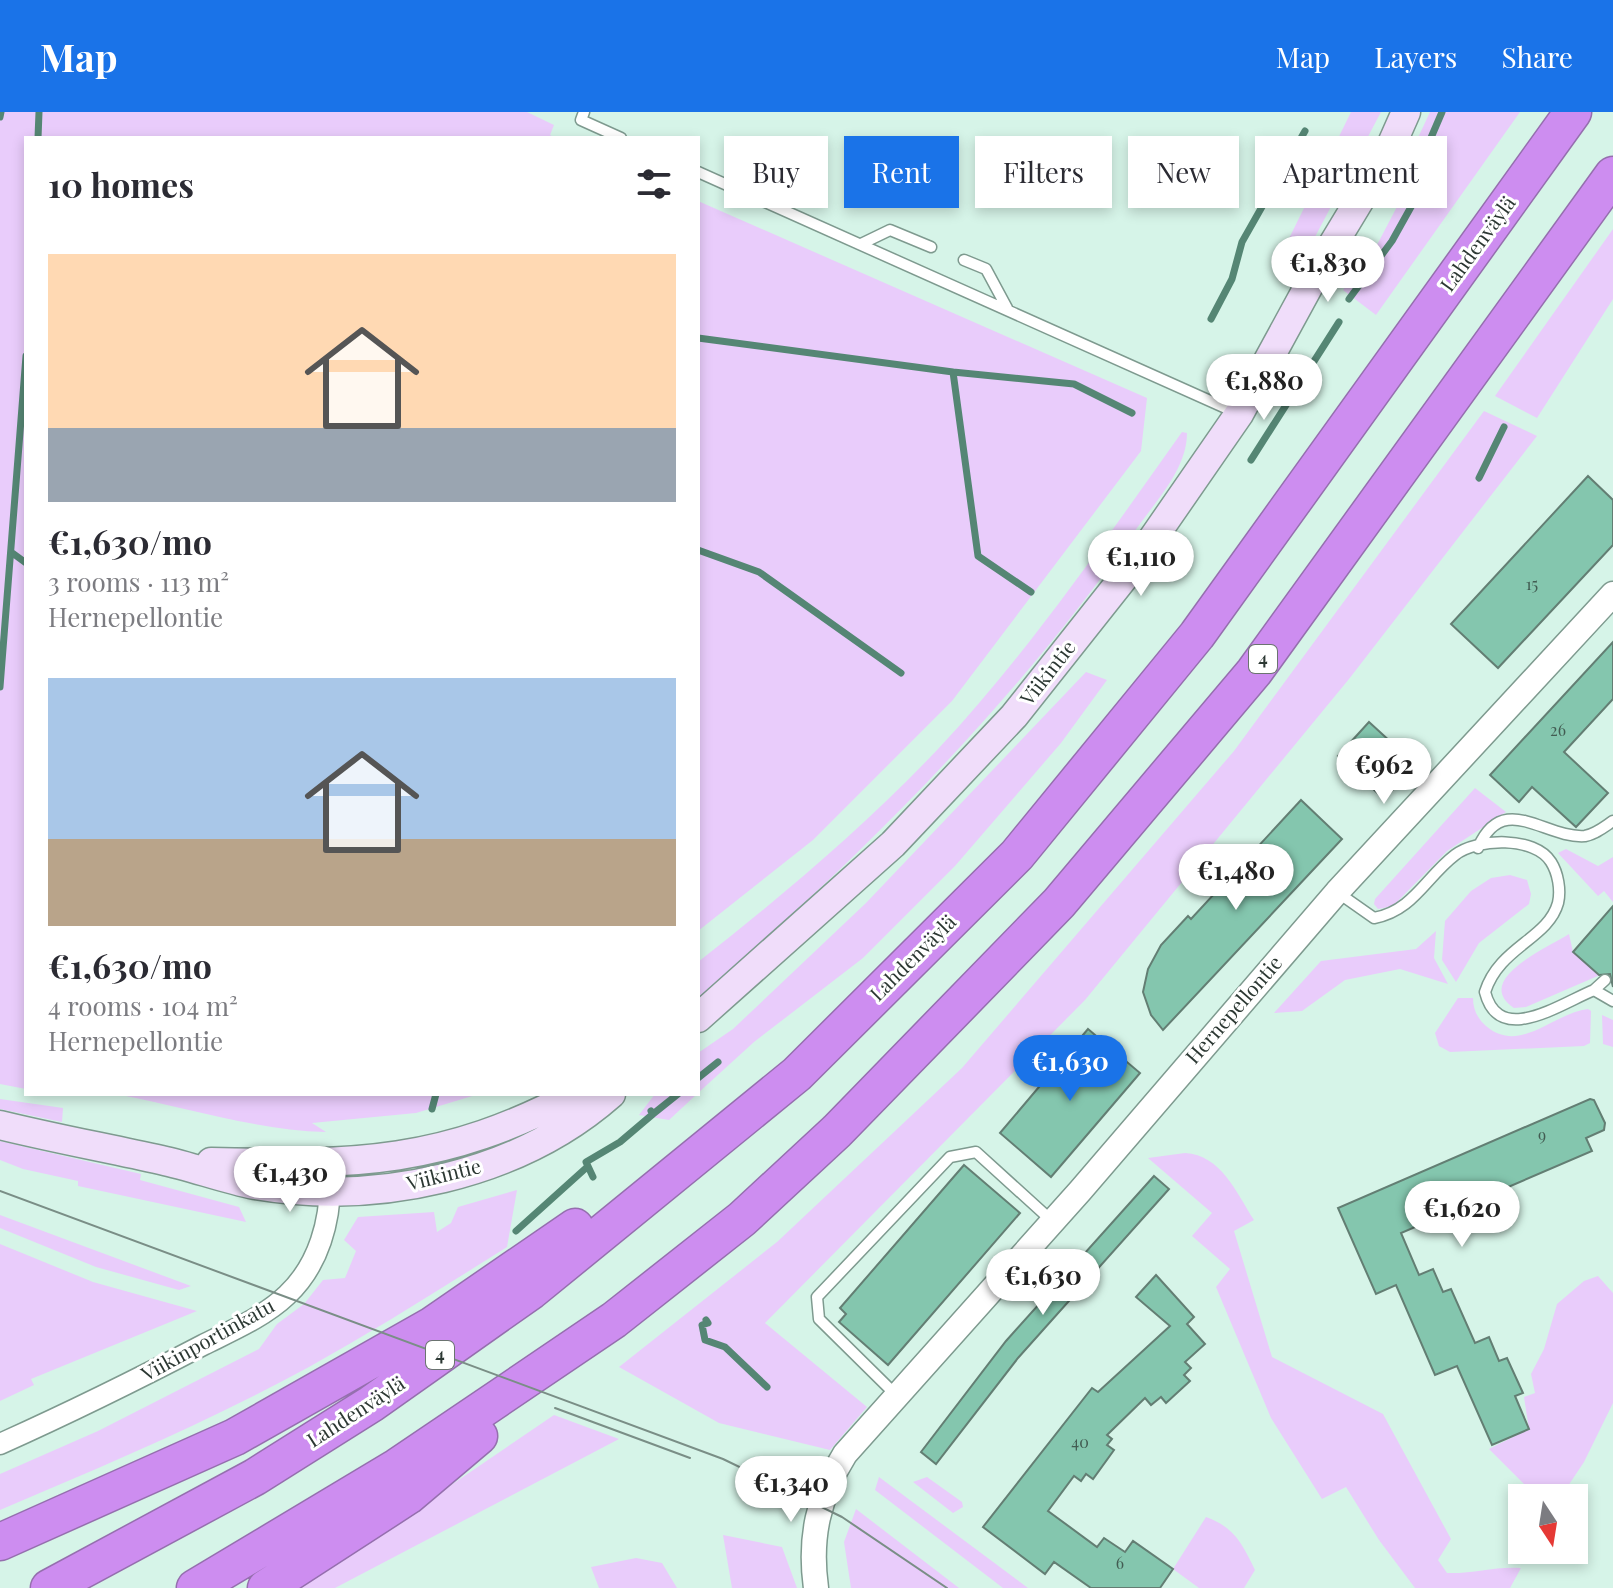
<!DOCTYPE html>
<html lang="en">
<head>
<meta charset="utf-8">
<style>
  body { margin:0; font-family:"Playfair Display",serif; background:#f2f2f3; color:#2b2b33; height:100vh; display:flex; flex-direction:column; font-size:30px; white-space:nowrap }
  * { box-sizing:border-box; margin:0 }
  p { font-size:26px; color:#7c7c81 }
  .icon { flex:none; width:44px; height:44px; fill:none; stroke:currentColor; stroke-width:2; stroke-linecap:round; stroke-linejoin:round }
  .map { position:relative; flex:1; overflow:hidden }
  .panel { position:absolute; left:24px; top:24px; width:676px; height:960px; display:flex; flex-direction:column; background:#fff; border-radius:0px; box-shadow:0 4px 12px #0003 }
  .panel>* { flex:none }
  .top-card { position:absolute; left:724px; top:24px; width:760px; height:72px; display:flex; gap:16px }
  .needle { width:52px; rotate:168deg }
  .controls { position:absolute; left:1508px; top:1372px; display:grid; gap:16px }
  .controls a { display:grid; place-items:center; width:80px; height:80px; border-radius:0px; background:#fff; box-shadow:0 4px 12px #0003; font-size:40px }
  .price { position:absolute; translate:-50% -68px; padding:0 18px; border-radius:28px; background:#fff; color:#222; font-size:26px; line-height:52px; filter:drop-shadow(0 2px 4px #0008) }
  .price::after { content:''; position:absolute; left:50%; top:48px; width:24px; height:18px; margin-left:-12px; background:inherit; clip-path:polygon(0 0,100% 0,50% 100%) }
  .price.on { background:#1a73e8; color:#fff }
  ul { padding:0; list-style:none }
  li { display:grid; align-content:center; gap:16px; height:424px; padding:0 24px }
  li span { display:grid; place-items:center; height:248px; border-radius:0px; color:#555 }
  li>.icon { margin-inline-start:auto }
  span .icon { width:144px; height:144px; fill:#fffc; stroke-width:1 }
  li b { font-size:34px }
  h2 { display:flex; justify-content:space-between; align-items:center; height:96px; padding:0 24px; font-size:34px }
  .pill { padding:0 28px; border-radius:0px; background:#fff; box-shadow:0 4px 12px #0003; font-size:28px; line-height:72px }
  .pill.on { background:#1a73e8; color:#fff }
  header { display:flex; align-items:center; gap:48px; box-sizing:border-box; height:112px; padding:0 40px; background:#1a73e8; color:#fff }
  header strong { font-size:38px }
  nav { display:flex; gap:44px; margin-inline-start:auto; font-size:28px }
  .map>svg:first-child { display:block }
</style>
</head>
<body>
<header>
<strong>Map</strong>
<nav><a>Map</a><a>Layers</a><a>Share</a></nav>
</header>
<div class="map">
<svg width="1613" height="1476" viewBox="0 0 1613 1476">
  <rect width="100%" height="100%" fill="#d6f4e8"/>
  <path fill="#e9ccfb" d="M0 0H527L554 13 550 23 555 26H26V977L0 972Z
    M1351 0H1381L1297 159 1282 150 1280 145Z
    M1430 0H1520L1376 203 1343 178 1378 131 1412 66 1402 60Z
    M698 89 1147 286 1141 339 952 589 813 728 698 819Z
    M1613 117V187L1537 306 1495 284Z
    M1484 299 1537 324 1349 567 1085 888 765 1211 867 1295 830 1338 719 1311 619 1255 777 1130 962 956 1234 639Z
    M1182 320 1187 321C1187 357 1156 389 1137 416 1015 592 859 747 698 886V850C782 784 864 715 938 637 1029 540 1105 428 1182 320Z
    M1086 560 1107 568 1061 631 955 754 863 846 754 930 698 981V941L733 917 866 791Z
    M1475 676 1506 700 1447 739 1393 794 1378 797 1374 792 1375 787Z
    M1566 737 1598 754 1613 745V790L1604 779 1598 784 1558 741Z
    M1510 763 1527 768 1531 782 1529 792 1479 831 1456 870 1442 848 1445 809 1471 779 1491 766Z
    M1436 819 1434 846 1448 872 1400 857 1345 868 1302 899 1274 901 1321 849 1416 837Z
    M1569 822 1573 840 1600 863 1526 895 1514 896C1472 868 1547 836 1569 822Z
    M1458 886H1473C1473 897 1477 906 1486 914 1520 943 1553 901 1588 897L1591 899 1590 931 1584 934 1450 940 1439 934 1435 921Z
    M1602 903 1613 908V935L1603 932Z
    M116 982H479L416 1001 312 1011 326 1020C255 1018 185 995 116 982Z
    M655 982H697L669 1008 639 1003Z
    M0 987 63 996 62 1010 0 997Z
    M0 1029 141 1062 140 1068 239 1095 246 1110 78 1074V1069L23 1057 0 1048Z
    M1185 1041C1221 1043 1236 1080 1254 1108L1234 1119 1272 1245 1383 1302 1451 1427 1438 1448 1447 1461C1473 1462 1495 1454 1521 1456L1510 1476H1415L1379 1428 1346 1375 1322 1387 1271 1306 1216 1175 1230 1157 1192 1124 1212 1101 1148 1046Z
    M517 1078 507 1135C442 1176 377 1217 309 1255 210 1309 104 1354 0 1398V1362L98 1319 259 1237 277 1212 304 1192 323 1168 345 1166 356 1139 344 1128 358 1105 434 1100 437 1120 451 1111 458 1095Z
    M0 1103 191 1174 179 1178 96 1155 0 1116Z
    M0 1132 93 1170 197 1199 31 1267 34 1273 0 1289Z
    M1598 1164 1613 1181V1291L1584 1350 1560 1386H1538L1489 1337 1529 1317 1524 1285 1535 1281 1531 1262 1544 1237 1557 1192 1584 1169Z
    M554 1303 619 1327 335 1476H300Z
    M879 1365 1028 1476H1003L875 1378Z
    M927 1365 962 1390 963 1395 953 1401 913 1370Z
    M856 1397 959 1476H851L844 1430Z
    M1206 1405C1234 1415 1242 1431 1255 1458L1244 1476H1199L1173 1457Z
    M723 1423 782 1435 797 1476H732Z
    M636 1446 662 1451 677 1476H599L591 1455Z"/>
  <g fill="none" stroke-linecap="round" stroke-linejoin="round">
    <path stroke="#558674" stroke-width="7" d="M0 5 1 0
      M38 26 39 0
      M1349 187 1392 129 1416 86 1427 35 1442 0
      M1211 207 1232 167 1242 130 1305 19
      M698 226 953 260 978 444 1031 480
      M953 260 1074 272 1132 301
      M1251 348 1339 210
      M1479 366 1504 315
      M698 438 759 460 901 561
      M11 440 26 451
      M0 575 26 244
      M698 966 718 950
      M432 997 436 982
      M653 1002 678 982
      M593 1065 586 1050 620 1030 653 1002 651 999
      M516 1119 586 1056
      M706 1208 708 1211 702 1213 705 1228 725 1235 767 1275"/>
  </g>
  <path fill="#84c6ae" stroke="#637e73" stroke-width="2" d="M1588 364 1613 388V433L1498 556 1451 512Z
    M1613 530V587L1564 640 1608 681 1576 715 1532 675 1519 690 1490 663Z
    M1369 610 1416 653 1384 687 1338 644Z
    M1301 688 1342 727 1163 918 1151 903 1143 880 1148 857 1161 833 1188 804 1191 807Z
    M1613 794V875L1610 862 1599 863 1573 840Z
    M1088 917 1140 961 1051 1065 1000 1021Z
    M1590 987 1594 988 1605 1011 1604 1018 1586 1026 1592 1039 1401 1121 1419 1163 1433 1157 1443 1180 1451 1177 1475 1231 1489 1225 1499 1249 1507 1246 1523 1281 1515 1284 1529 1317 1492 1333 1457 1254 1435 1263 1396 1173 1376 1182 1338 1096Z
    M964 1053 1020 1101 888 1253 839 1210 846 1202 840 1196Z
    M1154 1064 1169 1077 1018 1246 936 1352 921 1340 1006 1229Z
    M1156 1163 1194 1205 1187 1212 1205 1232 1185 1250 1191 1256 1184 1263 1190 1269 1166 1291 1161 1285 1151 1293 1145 1286 1107 1323 1112 1327 1107 1333 1114 1338 1093 1367 1086 1362 1081 1369 1074 1364 1048 1399 1097 1435 1104 1426 1125 1440 1133 1429 1173 1457 1160 1476H1091L1054 1450 1045 1462 983 1415 1092 1276 1098 1280 1170 1214 1136 1185Z"/>
  <g fill="none" stroke-linecap="round" stroke-linejoin="round">
    <g stroke="#7e9a8f" stroke-width="13">
      <path id="service" d="M584 0 581 8 621 26
        M698 60 1237 301
        M861 132 890 118 931 135
        M964 148 986 157 1007 196
        M1478 736C1503 678 1545 727 1585 724 1596 722 1604 715 1613 709
        M1337 780 1374 806C1413 799 1426 765 1455 743 1477 726 1535 724 1551 750 1558 761 1561 778 1558 791 1548 827 1499 835 1485 880 1499 935 1560 892 1594 878L1613 889
        M1594 878 1605 868
        M896 1283 819 1207 817 1185 950 1045 976 1040 1052 1109"/>
    </g>
    <g stroke="#7e9a8f" stroke-width="23">
      <path id="minor" d="M0 1332C69 1301 136 1268 203 1233 231 1219 264 1205 287 1183 319 1153 331 1108 330 1066"/>
    </g>
    <g stroke="#7e9a8f" stroke-width="27">
      <path id="tertiary" d="M816 1476C809 1426 818 1385 845 1342L1080 1079 1337 780 1613 482"/>
    </g>
    <g stroke="#7e9a8f" stroke-width="31">
      <path id="secondary" d="M698 906 893 732 1014 604 1140 445 1239 302 1318 157 1387 43 1406 0
        M0 1013C53 1026 107 1036 161 1048 193 1055 224 1067 255 1073 376 1094 518 1064 611 982
        M211 1050C356 1053 443 1052 575 982"/>
    </g>
    <g stroke="#956fae" stroke-width="39">
      <path id="motorway" d="M0 1430 235 1325 431 1214 575 1115
        M49 1476 255 1365 371 1292 531 1179 797 962 1017 743 1197 523 1573 0
        M195 1476 397 1355 614 1208 742 1107 837 1019 1059 791 1254 560 1613 63
        M266 1476 408 1384 479 1324"/>
    </g>
    <use href="#service" stroke="#fff" stroke-width="10"/>
    <use href="#minor" stroke="#fff" stroke-width="20"/>
    <use href="#tertiary" stroke="#fff" stroke-width="24"/>
    <use href="#secondary" stroke="#f0ddfa" stroke-width="28"/>
    <use href="#motorway" stroke="#cd8df0" stroke-width="36"/>
    <path stroke="#7a8e86" stroke-width="2" d="M0 1079 723 1347 842 1405 947 1476
      M555 1296 690 1346"/>
  </g>
  <g text-anchor="middle" stroke-width="6" stroke-linejoin="round" paint-order="stroke">
    <g font-size="16" fill="#425c52">
      <text x="1532" y="478">15</text>
      <text x="1558" y="624">26</text>
      <text x="1542" y="1029">9</text>
      <text x="1080" y="1336">40</text>
      <text x="1120" y="1457">6</text>
    </g>
    <g fill="#fff" stroke="#6b7470" stroke-width="2">
      <rect x="1249" y="533" width="28" height="28" rx="6"/>
      <rect x="426" y="1229" width="28" height="28" rx="6"/>
    </g>
    <g font-size="18" font-weight="bold" fill="#2c3833">
      <text x="1263" y="553">4</text>
      <text x="440" y="1249">4</text>
    </g>
    <g font-size="20" fill="#2c3833" stroke="#fff">
      <text transform="translate(1478 132) rotate(-54)" y="7">Lahdenväylä</text>
      <text transform="translate(1048 561) rotate(-52)" y="7">Viikintie</text>
      <text transform="translate(913 846) rotate(-45)" y="7">Lahdenväylä</text>
      <text transform="translate(1234 898) rotate(-49)" y="7">Hernepellontie</text>
      <text transform="translate(444 1063) rotate(-14)" y="7">Viikintie</text>
      <text transform="translate(208 1228) rotate(-29)" y="7">Viikinportinkatu</text>
      <text transform="translate(356 1300) rotate(-33)" y="7">Lahdenväylä</text>
    </g>
  </g>
</svg>
<div class="controls">
<a><svg class="needle" viewBox="-14 -14 28 28"><path d="M0-13l5 13h-10z" fill="#e53935"/><path d="M0 13l5-13h-10z" fill="#7c7c81"/></svg></a>
</div>
<b class="price" style="left:1328px;top:192px">€1,830</b>
<b class="price" style="left:1264px;top:310px">€1,880</b>
<b class="price" style="left:1141px;top:486px">€1,110</b>
<b class="price" style="left:1384px;top:694px">€962</b>
<b class="price" style="left:1236px;top:800px">€1,480</b>
<b class="price on" style="left:1070px;top:991px">€1,630</b>
<b class="price" style="left:290px;top:1102px">€1,430</b>
<b class="price" style="left:1462px;top:1137px">€1,620</b>
<b class="price" style="left:1043px;top:1205px">€1,630</b>
<b class="price" style="left:791px;top:1412px">€1,340</b>
<div class="top-card">
<a class="pill">Buy</a>
<a class="pill on">Rent</a>
<a class="pill">Filters</a>
<a class="pill">New</a>
<a class="pill">Apartment</a>
</div>
<section class="panel">
<h2>10 homes<svg class="icon" aria-label="filters" viewBox="0 0 24 24"><path d="M4 7h16M4 17h16"/><circle cx="9" cy="7" r="2"/><circle cx="15" cy="17" r="2"/></svg></h2>
<ul>
<li><span style="background:linear-gradient(#ffd9b3 70%,#9aa5b1 0)"><svg class="icon" aria-label="home" viewBox="0 0 24 24"><path d="M3 11l9-7 9 7M6 9v11h12V9"/></svg></span><div><b>€1,630/mo</b><p>3 rooms · 113 m²</p><p>Hernepellontie</p></div></li>
<li><span style="background:linear-gradient(#a9c7e8 65%,#b9a48a 0)"><svg class="icon" aria-label="home" viewBox="0 0 24 24"><path d="M3 11l9-7 9 7M6 9v11h12V9"/></svg></span><div><b>€1,630/mo</b><p>4 rooms · 104 m²</p><p>Hernepellontie</p></div></li>
</ul>
</section>
</div>
</body>
</html>
